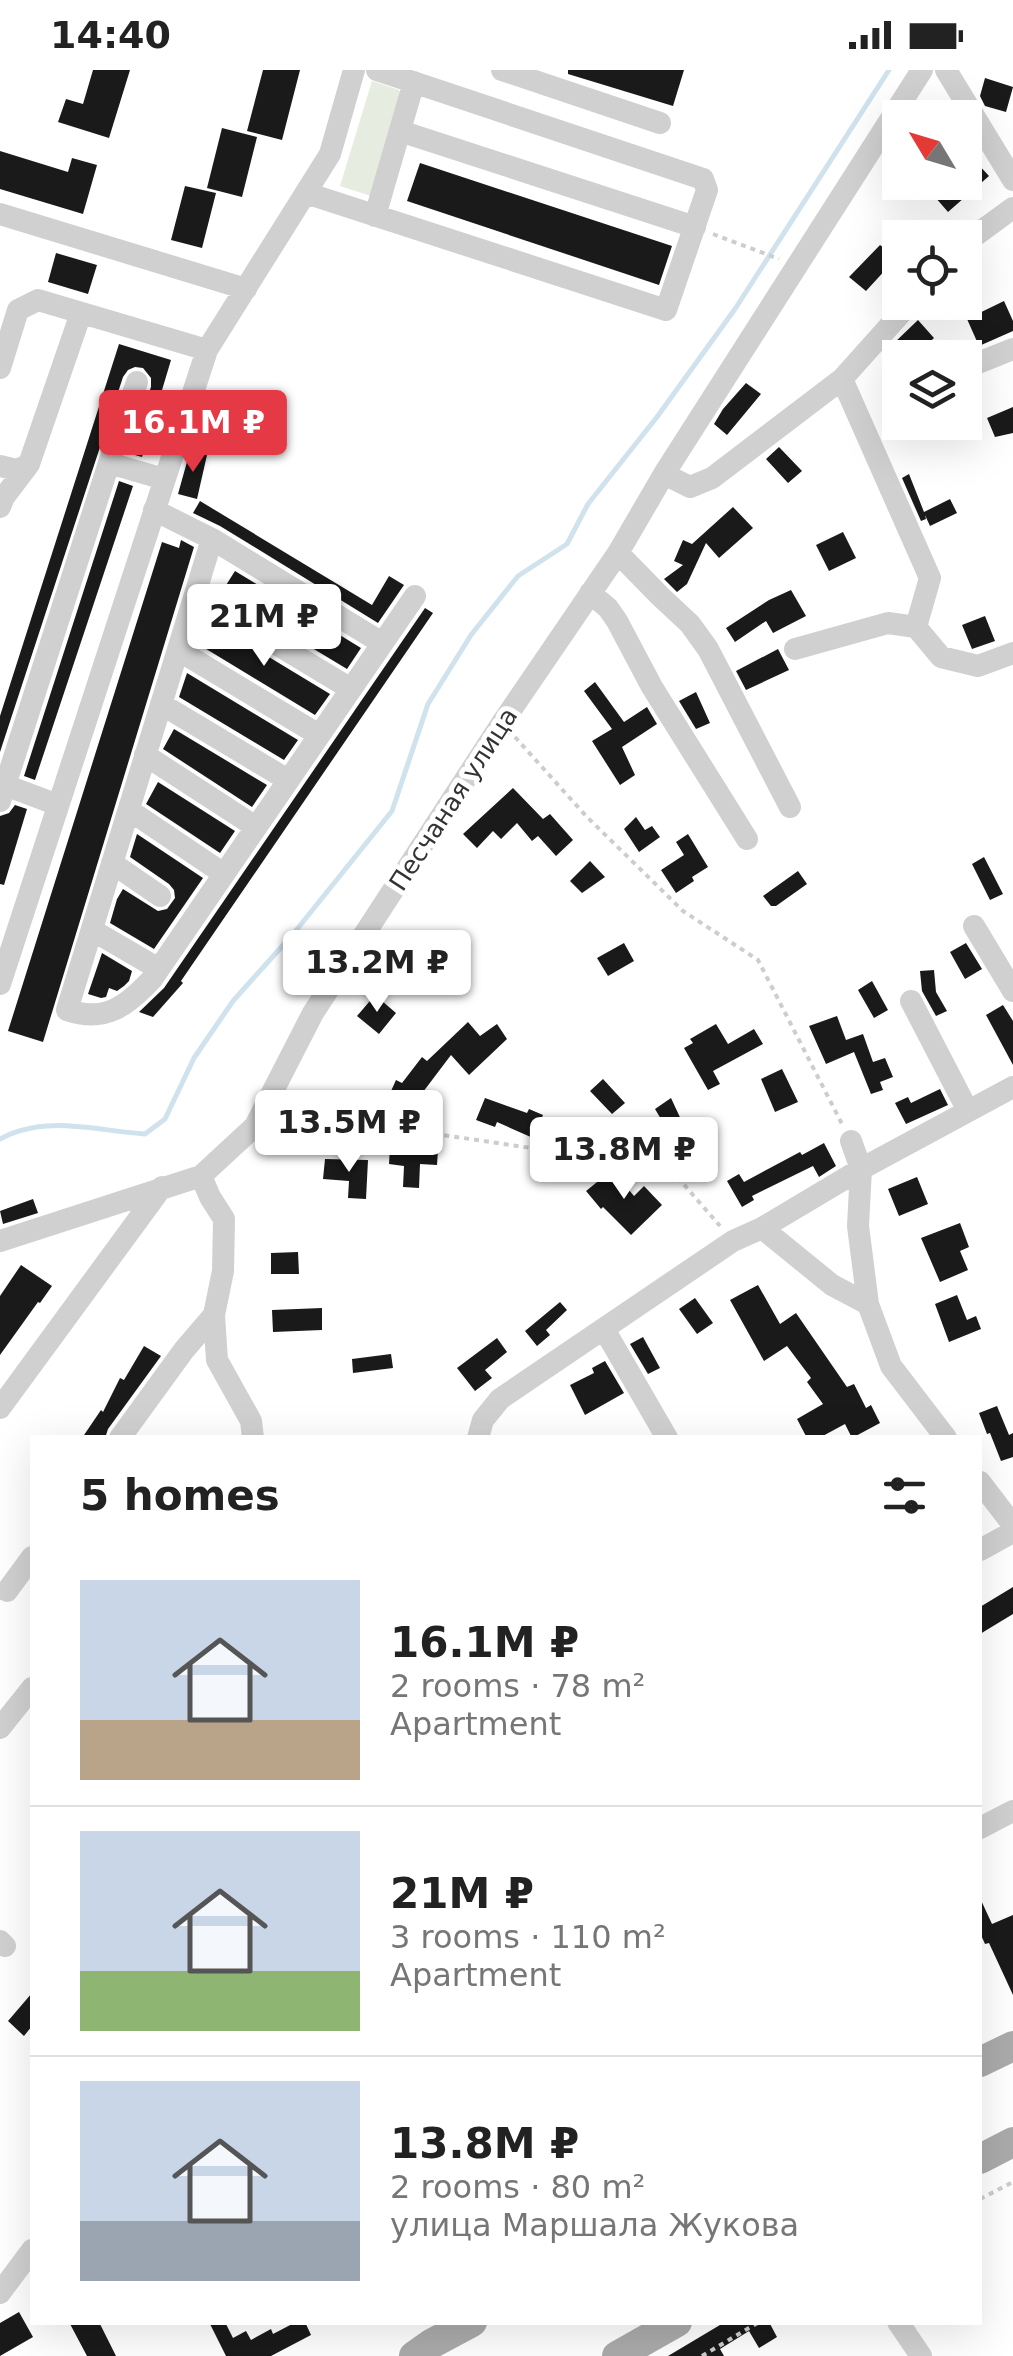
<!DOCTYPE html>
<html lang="en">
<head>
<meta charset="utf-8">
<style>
  body { margin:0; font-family:"DejaVu Sans",sans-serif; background:#f2f2f2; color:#222; height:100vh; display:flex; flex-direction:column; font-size:38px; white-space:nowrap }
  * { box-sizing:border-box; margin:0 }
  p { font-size:32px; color:#767676 }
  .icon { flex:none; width:55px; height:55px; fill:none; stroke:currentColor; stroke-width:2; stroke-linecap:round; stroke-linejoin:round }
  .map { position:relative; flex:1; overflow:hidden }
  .panel { position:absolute; left:30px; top:1365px; width:952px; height:890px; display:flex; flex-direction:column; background:#fff; border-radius:0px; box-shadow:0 10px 40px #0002 }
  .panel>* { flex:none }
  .needle { width:65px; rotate:308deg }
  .fabs { position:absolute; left:882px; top:30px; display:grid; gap:20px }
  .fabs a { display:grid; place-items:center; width:100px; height:100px; border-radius:0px; background:#fff; box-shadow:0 10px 40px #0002; font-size:50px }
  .price { position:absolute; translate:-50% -85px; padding:0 22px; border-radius:10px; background:#fff; color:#222; font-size:32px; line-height:65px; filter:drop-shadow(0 2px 5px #0008) }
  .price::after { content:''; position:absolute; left:50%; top:60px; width:30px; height:22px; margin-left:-15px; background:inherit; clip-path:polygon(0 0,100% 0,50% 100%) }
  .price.selected { background:#e63946; color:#fff }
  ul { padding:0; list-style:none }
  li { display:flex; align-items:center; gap:30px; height:250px; padding:0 50px }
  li+li { border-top:2px solid #e0e0e0 }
  li span { display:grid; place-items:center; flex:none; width:280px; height:200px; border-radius:0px; color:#555 }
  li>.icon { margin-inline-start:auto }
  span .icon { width:120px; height:120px; fill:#fffc; stroke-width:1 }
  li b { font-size:42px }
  h2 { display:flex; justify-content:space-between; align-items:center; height:120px; padding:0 50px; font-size:42px }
  .status { display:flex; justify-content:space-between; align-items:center; height:70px; padding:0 50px; background:#fff; direction:ltr }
  .status svg { height:28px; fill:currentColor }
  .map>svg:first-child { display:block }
</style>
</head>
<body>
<div class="status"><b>14:40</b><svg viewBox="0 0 49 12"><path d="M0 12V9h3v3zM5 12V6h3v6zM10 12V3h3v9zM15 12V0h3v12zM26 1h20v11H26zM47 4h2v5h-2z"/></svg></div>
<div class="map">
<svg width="1013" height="2286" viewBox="0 0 1013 2286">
  <rect width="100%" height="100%" fill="#fff"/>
  <path fill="#e6ecdf" d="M372 11 399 20 403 30 374 127 340 116Z"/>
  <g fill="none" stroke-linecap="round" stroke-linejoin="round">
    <path stroke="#cfe2ee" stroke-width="5" d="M0 1069C44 1044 98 1061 145 1064L165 1049 194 988 233 931 294 863 392 741 428 634 471 565 518 506 567 474 588 434 657 347 735 239 889 0"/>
  </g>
  <path fill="#1a1a1a" d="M93 0H130L109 68 58 52 66 29 83 34Z
    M263 0H300L282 70 247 61Z
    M568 0H684L673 36 568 4Z
    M985 8 1013 17 1006 42 985 36 980 26Z
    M222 58 257 67 242 127 207 118Z
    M965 80 989 106 948 142 922 112H965Z
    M0 81 68 102 72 88 97 95 83 144 0 119Z
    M420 93 672 176 659 215 407 131Z
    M185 116 216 123 202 178 171 170Z
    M907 150 927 168H900V184L866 221 849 207 880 175 884 178Z
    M56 183 97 195 88 224 48 212Z
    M1004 231 1013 251V261L979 276 967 249Z
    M918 250 934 268 913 288H908L894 273Z
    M119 274 171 290 142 387 128 383 151 317V308L143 298 135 297 128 300 123 307 0 682V646Z
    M746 313 761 324 727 365 714 354 723 339Z
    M1013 337V363L995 367 987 348Z
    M779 377 802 401 788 413 766 389Z
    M190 381 207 385 197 429 178 424Z
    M909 404 924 442 950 429 957 443 930 456 925 445 926 449 921 451 902 408Z
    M119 411 133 416 35 710 24 706Z
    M200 431 372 535 389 506 404 515 378 553 220 456 193 443Z
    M733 437 753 458 719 488 706 473 687 514 677 522 664 509 683 495 674 491 683 470 692 474Z
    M843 462 856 488 829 501 816 475Z
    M181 470 194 477 43 972 8 961 162 472 179 478Z
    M235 501 361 578 347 599 221 523Z
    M791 520 806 546 773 563 766 551 735 572 726 558 769 530Z
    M425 538 433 543 181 911 183 913 153 947 139 942 164 918Z
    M985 546 995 571 972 579 962 555Z
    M211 552 330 624 315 645 198 574Z
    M778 579 789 600 746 620 736 601Z
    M187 603 298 670 284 690 179 627Z
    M595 612 624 652 647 637 657 654 622 677 635 705 620 715 592 671 612 659 584 621Z
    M696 622 710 653 696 659 679 631Z
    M174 659 267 715 252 737 163 679Z
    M158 712 235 761 220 783 146 734Z
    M513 718 543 749 550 744 573 770 556 786 538 766 532 771 517 753 501 769 493 761 477 778 463 764Z
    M15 735 27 739 4 815 0 814V746L9 743Z
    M636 747 645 760 652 756 660 767 639 782 624 759Z
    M137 764 203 808 154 879 110 853 117 829 123 819 158 841 167 839 175 828 174 820 169 814 130 787Z
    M688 764 708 797 692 807 694 811 676 823 661 800 684 785 676 772Z
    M984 787 1003 824 990 830 972 794Z
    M590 791 605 807 582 823 570 811Z
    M798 801 807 814 776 836H771L763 826Z
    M624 873 634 891 608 906 597 888Z
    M966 873 982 899 965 909 950 882Z
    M102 883 132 901 129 911 124 916 117 921 109 918 106 927 101 928 88 924Z
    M934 900 936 922 947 941 936 946 922 921 920 901Z
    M872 911 888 940 874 948 858 920Z
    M375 925 396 943 379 964 357 946Z
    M1003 935 1013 951V995L986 945Z
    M837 946 846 970 863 964 873 992 885 988 893 1007 880 1012 883 1020 871 1024 854 982 826 994 809 956Z
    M468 952 480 966 497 954 507 969 469 1005 451 985 423 1022 437 1029 423 1059 405 1050 410 1041 387 1030 396 1010 402 1013 422 987 427 991Z
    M716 954 728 974 754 959 763 974 713 1001 720 1014 708 1020 684 978 693 973 690 969Z
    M782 999 798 1032 775 1042 761 1009Z
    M603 1009 625 1033 612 1044 590 1021Z
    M940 1019 948 1035 906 1054 895 1033 908 1027 911 1033Z
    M485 1028 527 1043 529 1039 543 1045 533 1068 497 1052 495 1057 476 1050Z
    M671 1028 691 1071 678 1078 655 1039Z
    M824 1073 836 1096 819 1107 813 1096 752 1126 754 1130 742 1137 727 1111 739 1104 744 1112 800 1082 802 1085Z
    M390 1076 438 1080 437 1095 420 1094 419 1118 403 1117 404 1096 389 1094Z
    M325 1089 368 1090 366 1129 348 1128 349 1111 323 1109Z
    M612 1100 634 1126 644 1116 662 1135 631 1165 603 1137 601 1139 586 1121Z
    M917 1107 928 1134 899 1146 888 1119Z
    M33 1129 38 1143 3 1154 0 1141Z
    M960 1153 969 1177 960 1181 968 1200 940 1212 921 1168Z
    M298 1182 299 1204H271V1183Z
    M21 1195 52 1216 40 1233 38 1232 0 1285V1226Z
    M758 1215 780 1254 796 1243 847 1317 854 1314 866 1338 871 1335 880 1353 852 1368 845 1354 819 1368H807L797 1349 823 1334 807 1312 811 1308 787 1276 764 1291 730 1230Z
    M957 1225 967 1250 976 1246 981 1259 949 1272 935 1234Z
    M695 1228 713 1253 697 1264 679 1239Z
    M560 1232 567 1240 546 1260 550 1265 537 1276 525 1261Z
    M322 1238V1260L273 1262 272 1240Z
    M643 1267 660 1298 648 1304 630 1274Z
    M497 1268 507 1282 485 1300 492 1308 475 1321 457 1298Z
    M144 1276 161 1286 108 1359 105 1368H82L101 1340 103 1342 120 1308 124 1310Z
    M391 1284 393 1298 353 1303 352 1289Z
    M605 1291 624 1323 585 1345 570 1315 594 1303 592 1298Z
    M997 1336 1009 1365 1013 1363V1387L1001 1391 990 1363 987 1364 979 1343Z
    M1013 1517V1544L980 1564V1537Z
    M980 1828 992 1854 1013 1845V1925L989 1873 985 1874 980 1863Z
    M32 1923V1956L24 1966 8 1951Z
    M19 2242 33 2267 0 2286V2253Z
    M69 2252H99L116 2286H87Z
    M209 2252H225L233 2268 246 2261 251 2270 271 2259 273 2264 296 2252H305L311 2265 271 2286H226Z
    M725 2252H769L777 2267 759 2278 749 2261 720 2279 724 2286H668Z"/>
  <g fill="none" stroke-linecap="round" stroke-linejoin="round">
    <path stroke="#cdcdcd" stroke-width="4" stroke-dasharray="5 5" stroke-linecap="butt" d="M713 164 779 189
      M515 667 586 746 683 841 758 890 842 1054
      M275 1059 308 1063 409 1060 531 1078 606 1066 652 1078 720 1156
      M980 2129 1013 2112
      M702 2286 759 2252"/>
    <path stroke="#d0d0d0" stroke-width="22" d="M502 0 660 53
      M946 0 1013 110
      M400 61 695 157
      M306 123 666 240 707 120 703 109 377 0
      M0 144 246 219
      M375 146 414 12
      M965 173 1013 138
      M973 295 1013 279
      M0 298 18 240 38 230 207 280
      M842 309 930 508 916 557 941 587 978 596 1013 583
      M109 393 164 409
      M0 396 17 400 29 394 81 243
      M664 404 690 417 712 408 842 309 911 232
      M0 437 4 427 29 394
      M154 440 212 469 382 573
      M212 469 67 940C105 953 127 936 152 909L415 526
      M618 483 660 526 690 554 708 579 790 737
      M590 523 608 538 617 551 652 617 747 769
      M195 525 351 619
      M795 579 888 553 916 557
      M178 580 319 665
      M161 634 288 710
      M145 685 256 757
      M5 715 58 735
      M0 731 109 393 137 312
      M129 740 224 804
      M112 793 160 826
      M974 856 1013 921
      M92 860 159 899
      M0 914 207 280 330 84 354 0
      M911 931 968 1041
      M851 1071 861 1099 858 1156 868 1234 891 1296 946 1368
      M762 1158 832 1215 868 1234
      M0 1171 201 1106 255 1056 313 943 502 653 618 483 664 404 922 0
      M214 1245 217 1290 251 1351 253 1368
      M604 1259 667 1368
      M0 1338 162 1117
      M120 1368 184 1280 214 1245 223 1201 224 1149 210 1127 201 1106
      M478 1368 483 1350 500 1329 733 1171 762 1158 861 1099 1013 1017
      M980 1412 1013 1455
      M980 1480 1013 1462
      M7 1521 32 1487
      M0 1658 32 1618
      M980 1758 1013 1741
      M0 1871 5 1876
      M0 2223 32 2180
      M898 2252 921 2286"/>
    <path stroke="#ababab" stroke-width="30" d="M980 1992 1013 1976
      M980 2089 1013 2072
      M414 2286 431 2274 472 2252
      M617 2286 677 2252"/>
  </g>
  <g text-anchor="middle" stroke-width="10" stroke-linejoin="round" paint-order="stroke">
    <g font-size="25" fill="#333" stroke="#fff">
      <text transform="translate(453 729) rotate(-57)" y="9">Песчаная улица</text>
    </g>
  </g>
</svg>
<div class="fabs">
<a><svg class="needle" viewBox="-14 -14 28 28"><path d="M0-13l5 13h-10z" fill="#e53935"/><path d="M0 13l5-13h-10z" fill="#767676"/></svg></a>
<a><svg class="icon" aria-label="locate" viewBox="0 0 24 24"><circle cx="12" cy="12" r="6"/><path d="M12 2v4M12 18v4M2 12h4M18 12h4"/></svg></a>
<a><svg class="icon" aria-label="layers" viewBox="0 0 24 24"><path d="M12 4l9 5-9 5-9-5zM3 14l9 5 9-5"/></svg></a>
</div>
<b class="price selected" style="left:193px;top:405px">16.1M ₽</b>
<b class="price" style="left:264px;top:599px">21M ₽</b>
<b class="price" style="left:377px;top:945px">13.2M ₽</b>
<b class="price" style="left:349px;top:1105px">13.5M ₽</b>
<b class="price" style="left:624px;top:1132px">13.8M ₽</b>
<section class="panel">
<h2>5 homes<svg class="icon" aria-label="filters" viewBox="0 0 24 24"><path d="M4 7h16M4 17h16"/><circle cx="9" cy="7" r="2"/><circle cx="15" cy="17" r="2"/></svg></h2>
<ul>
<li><span style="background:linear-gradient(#c9d6e8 70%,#b9a48a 0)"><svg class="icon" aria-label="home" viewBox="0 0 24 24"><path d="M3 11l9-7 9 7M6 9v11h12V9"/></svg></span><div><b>16.1M ₽</b><p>2 rooms · 78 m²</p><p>Apartment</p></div></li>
<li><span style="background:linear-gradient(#c9d6e8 70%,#8fb573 0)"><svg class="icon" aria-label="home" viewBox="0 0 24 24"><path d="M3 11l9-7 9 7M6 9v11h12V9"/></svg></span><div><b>21M ₽</b><p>3 rooms · 110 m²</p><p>Apartment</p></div></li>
<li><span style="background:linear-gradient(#c9d6e8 70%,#9aa5b1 0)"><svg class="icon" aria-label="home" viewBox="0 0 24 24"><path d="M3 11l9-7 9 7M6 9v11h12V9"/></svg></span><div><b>13.8M ₽</b><p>2 rooms · 80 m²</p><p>улица Маршала Жукова</p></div></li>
</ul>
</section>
</div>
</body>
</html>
